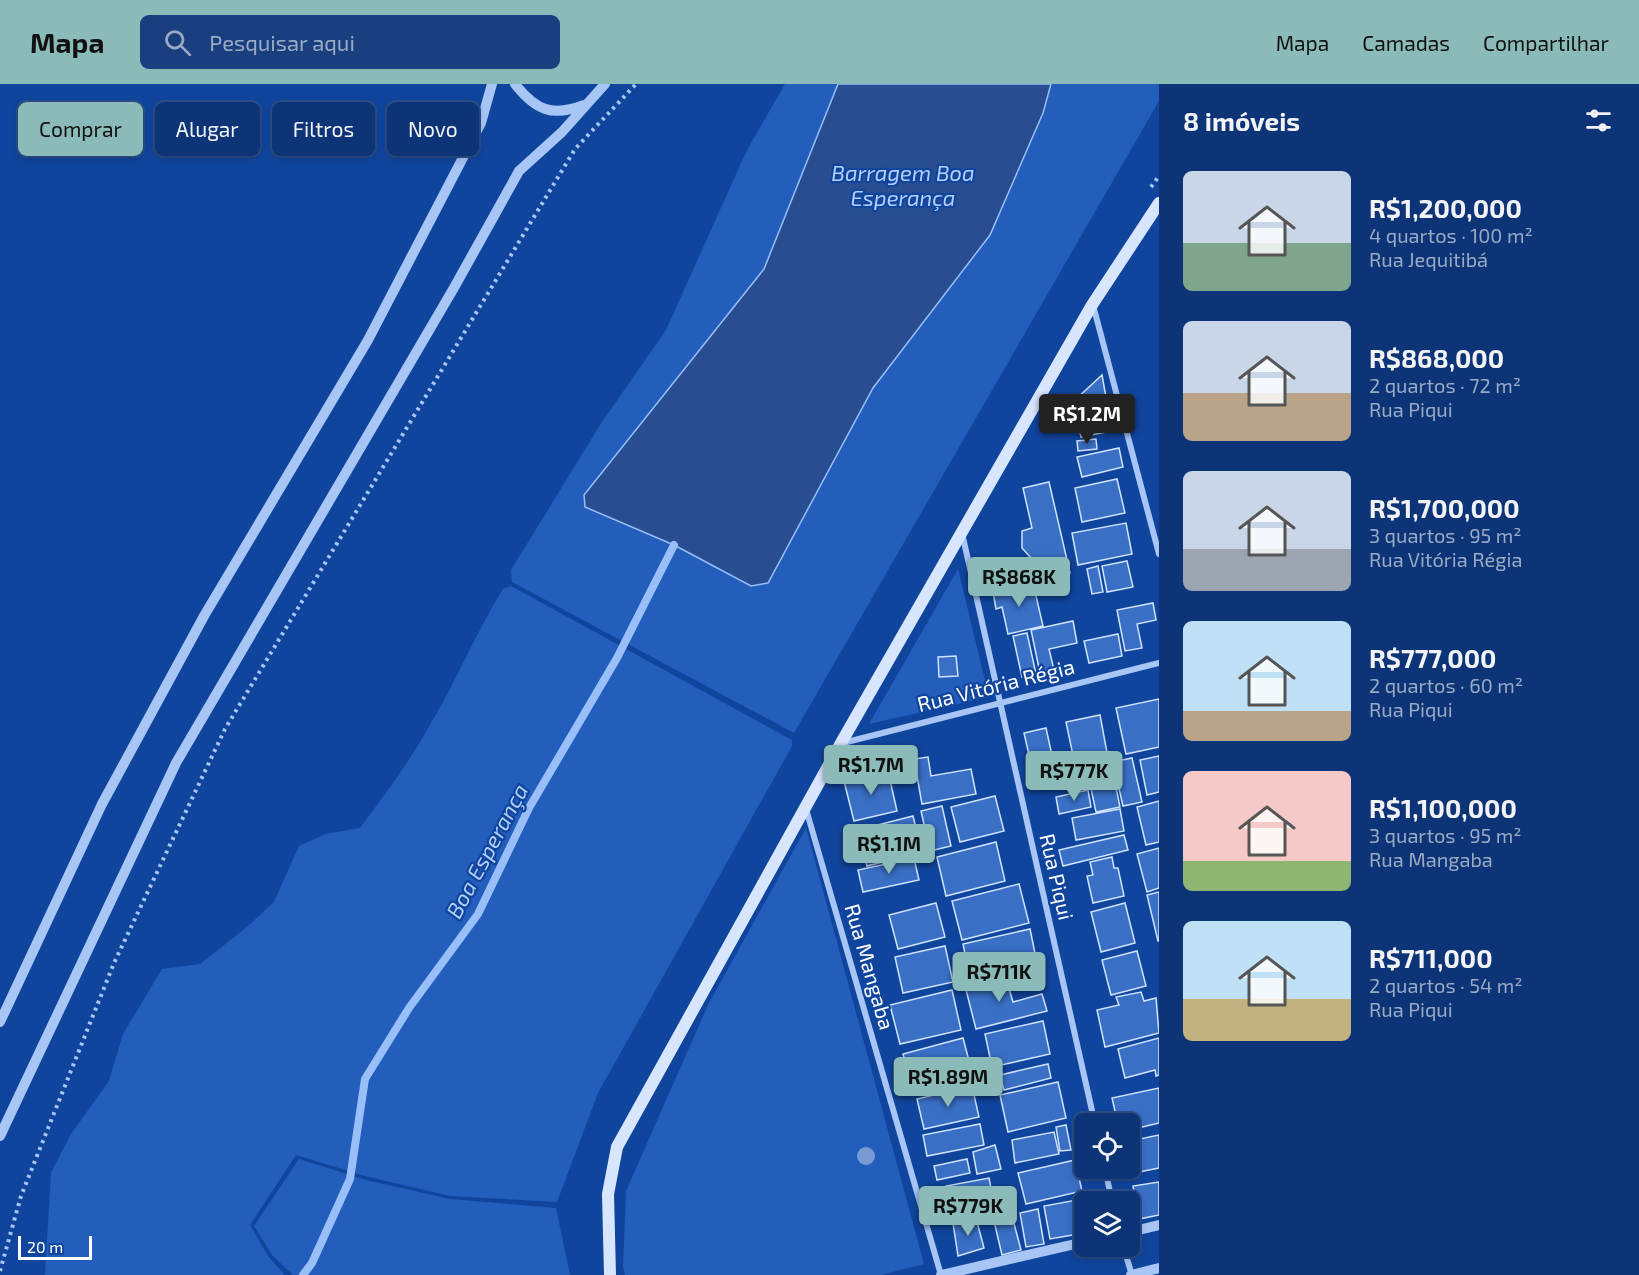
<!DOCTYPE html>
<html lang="pt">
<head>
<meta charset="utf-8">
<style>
  body { margin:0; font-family:"Exo 2",sans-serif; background:#1a3f7e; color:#f1f3f6; height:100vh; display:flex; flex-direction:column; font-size:22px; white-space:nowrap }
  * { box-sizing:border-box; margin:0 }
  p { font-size:20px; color:#9aaac5 }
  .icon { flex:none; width:33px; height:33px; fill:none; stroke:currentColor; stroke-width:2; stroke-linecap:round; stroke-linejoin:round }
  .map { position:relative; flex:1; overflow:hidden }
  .panel { display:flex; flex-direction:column; background:#0c3476; width:480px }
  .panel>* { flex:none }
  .guide { position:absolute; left:18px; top:18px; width:570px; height:54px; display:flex; gap:12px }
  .buttons { position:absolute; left:1074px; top:1029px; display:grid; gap:12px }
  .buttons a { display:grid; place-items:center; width:66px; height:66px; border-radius:9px; background:#0c3476; box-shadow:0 3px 9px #0003,0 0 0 2px #2c4f88; font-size:30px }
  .scale { position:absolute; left:18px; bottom:15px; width:74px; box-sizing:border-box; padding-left:6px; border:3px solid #fff; border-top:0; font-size:16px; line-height:21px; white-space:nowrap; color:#fff; -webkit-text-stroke:4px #10459e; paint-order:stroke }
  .price { position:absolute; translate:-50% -51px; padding:0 14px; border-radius:6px; background:#8bbbb9; color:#111; font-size:20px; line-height:39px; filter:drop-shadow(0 2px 3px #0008) }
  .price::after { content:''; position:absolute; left:50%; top:36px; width:18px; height:14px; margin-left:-9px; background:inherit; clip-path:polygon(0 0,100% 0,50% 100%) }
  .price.active { background:#222; color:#fff }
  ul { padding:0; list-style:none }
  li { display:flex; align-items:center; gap:18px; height:150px; padding:0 24px }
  li span { display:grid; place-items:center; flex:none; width:168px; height:120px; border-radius:9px; color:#555 }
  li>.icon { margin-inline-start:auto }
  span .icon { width:72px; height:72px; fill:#fffc; stroke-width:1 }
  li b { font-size:26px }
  h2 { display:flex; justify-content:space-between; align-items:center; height:72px; padding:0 24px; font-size:26px }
  .pill { padding:0 21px; border-radius:9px; background:#0c3476; box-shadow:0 3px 9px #0003,0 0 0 2px #2c4f88; font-size:21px; line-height:54px }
  .pill.active { background:#8bbbb9; color:#111 }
  header { display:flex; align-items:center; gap:36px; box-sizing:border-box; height:84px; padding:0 30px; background:#8bbbb9; color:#111 }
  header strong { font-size:28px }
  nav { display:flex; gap:33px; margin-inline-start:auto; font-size:21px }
  .search { width:420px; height:54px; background:#1a3f7e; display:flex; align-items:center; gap:15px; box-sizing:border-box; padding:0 21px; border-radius:9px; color:#9aaac5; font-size:22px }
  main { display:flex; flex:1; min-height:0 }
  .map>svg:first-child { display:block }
</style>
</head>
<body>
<header>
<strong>Mapa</strong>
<div class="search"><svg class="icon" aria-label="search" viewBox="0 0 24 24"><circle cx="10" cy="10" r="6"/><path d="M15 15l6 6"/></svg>Pesquisar aqui</div>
<nav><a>Mapa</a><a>Camadas</a><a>Compartilhar</a></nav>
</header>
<main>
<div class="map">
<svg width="1159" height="1191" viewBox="0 0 1159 1191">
  <rect width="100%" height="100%" fill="#10459e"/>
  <path fill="#235ebd" d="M785 0H1159V17L794 649 512 498 511 486 600 341 666 246 746 68Z
    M958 485 989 613 869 640Z
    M511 502 792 656V662L598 1009 557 1118 450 1112 365 1092 296 1071 250 1141 268 1172 285 1191H45L51 1089 71 1050 109 997 123 950 162 885 200 880 247 843 274 818 299 762 326 750 360 744C384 712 407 681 427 646 455 600 475 550 503 505Z
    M806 744 924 1180 881 1191H625L623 1183 626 1107 708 921Z
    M299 1075 366 1096 450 1115 556 1124 570 1191H293L272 1171 254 1142Z"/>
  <path fill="#284e91" stroke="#98bff8" stroke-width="1.5" d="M838 0H1051L1043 29 990 151 873 304 768 499 751 502 674 461 585 423 584 411 764 185Z"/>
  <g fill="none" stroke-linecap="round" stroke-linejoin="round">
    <path stroke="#98bff8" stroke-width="8" d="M303 1191 312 1179 350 1095 365 995 409 924 478 830 529 724 617 574 674 461"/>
  </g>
  <path fill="#396fc5" stroke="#cfe2fe" stroke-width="1.5" d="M1102 291 1112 347 1081 353 1074 317Z
    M1096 355 1097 365 1078 367 1077 357Z
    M1119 364 1123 383 1082 393 1077 373Z
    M1117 395 1125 429 1082 438 1075 404Z
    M1049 398 1070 489 1042 496 1037 474 1032 475 1022 464V447L1032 444 1023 404Z
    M1126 439 1132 470 1078 481 1072 449Z
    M1127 477 1133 503 1107 508 1102 482Z
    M1098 482 1103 508 1092 510 1087 485Z
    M1033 499 1043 542 1008 550 1002 523 996 525 993 508Z
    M1153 519 1156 536 1137 540 1142 564 1125 567 1117 526Z
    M1073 537 1077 559 1049 565 1054 586 1040 589 1031 546Z
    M1027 549 1036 590 1022 593 1013 552Z
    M1118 550 1122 572 1089 579 1084 557Z
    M956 572 958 592 939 593 938 573Z
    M1159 615V663L1126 670 1116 624Z
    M1100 631 1108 674 1075 681 1066 638Z
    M1046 644 1053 676 1062 674 1065 690 1035 697 1024 649Z
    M1159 672V708L1147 711 1140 676Z
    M928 673 931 692 971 685 976 710 922 720 914 675Z
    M1132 674 1142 718 1123 722 1113 678Z
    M1111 679 1120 723 1096 728 1090 700 1077 702 1074 687Z
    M888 687 897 727 854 737 844 697Z
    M1088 706 1091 723 1059 730 1056 713Z
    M995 712 1004 747 960 758 951 723Z
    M1159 717V758L1146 761 1137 723Z
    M942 722 951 762 930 767 921 727Z
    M1120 725 1124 747 1076 756 1072 734Z
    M913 732 922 768 867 782 858 746Z
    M1124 751 1128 766 1063 782 1059 766Z
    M996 758 1005 797 946 812 937 773Z
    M1159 764V804L1147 808 1137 770Z
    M1112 773 1114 784H1118L1124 812 1093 819 1087 792 1093 791 1090 778Z
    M914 774 919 796 863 808 858 786Z
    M1019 800 1029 839 962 856 952 817Z
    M1159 808V857H1158L1147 811Z
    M936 819 945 853 898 865 889 831Z
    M1125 819 1135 859 1101 868 1091 828Z
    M1030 845 1037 879 970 894 963 860Z
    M945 862 953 898 903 909 895 873Z
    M1137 867 1146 902 1111 911 1102 876Z
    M1005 891 1013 918 1042 910 1047 927 976 945 965 902Z
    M952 906 961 946 900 960 890 921Z
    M1141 908 1144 917 1156 914 1159 949 1105 963 1097 926 1119 921 1116 913Z
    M1043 937 1050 970 992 983 985 950Z
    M963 954 972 988 912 1004 903 970Z
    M1159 954V991L1156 992 1155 986 1125 994 1118 965Z
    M1048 980 1051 994 1004 1006 1000 991Z
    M1058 998 1066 1034 1008 1048 1000 1011Z
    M972 1002 979 1033 924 1045 917 1015Z
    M1159 1004V1039L1130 1046V1040H1118L1112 1014Z
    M980 1040 984 1061 927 1072 923 1051Z
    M1066 1041 1071 1066 1060 1067 1056 1043Z
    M1054 1048 1059 1070 1015 1079 1012 1056Z
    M1159 1051V1084L1134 1089 1130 1057Z
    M995 1061 1001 1085 977 1090 973 1068Z
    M967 1075 970 1089 937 1096 934 1082Z
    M1075 1076 1082 1107 1026 1120 1018 1089Z
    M989 1094 994 1120 950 1128 946 1102Z
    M1159 1098V1131L1139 1135 1133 1102Z
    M1093 1113 1094 1118H1084V1149L1050 1155 1044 1122Z
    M1038 1125 1044 1160 1026 1163 1020 1129Z
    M1011 1128 1021 1166 1002 1171 993 1133Z
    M976 1134 984 1164 958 1172 953 1139Z"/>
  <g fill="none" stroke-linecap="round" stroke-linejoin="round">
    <path stroke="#a7c5f5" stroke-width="4" stroke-dasharray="3 4.5" stroke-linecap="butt" d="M1151 103 1159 92
      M0 1187 21 1112 114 879 225 645 575 65 636 0"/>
    <path stroke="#a7c5f5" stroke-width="6" d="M1093 221 1159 470
      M962 449 1095 1040
      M843 659 1159 579
      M806 725 941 1191
      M1105 1084 1112 1118
      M1123 1162 1132 1191"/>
    <path stroke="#a7c5f5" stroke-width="10" d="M515 0C536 27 553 33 584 21
      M0 938 102 720 204 532 368 256 481 39 492 0
      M0 1052 176 679 455 202 519 87 562 48 605 0
      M1130 1148 1159 1141
      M941 1191 1084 1158
      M1131 1191 1159 1184"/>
    <path stroke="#d7e5fe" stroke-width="12" d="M610 1191 608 1110 617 1063 841 659 1092 221 1159 119"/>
  </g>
  <circle fill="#799bd3" cx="866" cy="1072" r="9"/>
  <g text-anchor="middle" stroke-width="4.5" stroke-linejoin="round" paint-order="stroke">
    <g font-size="21" fill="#fff" stroke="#10459e">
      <text transform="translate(996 602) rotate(-14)" y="7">Rua Vitória Régia</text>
      <text transform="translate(1056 793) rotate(77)" y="7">Rua Piqui</text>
      <text transform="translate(869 883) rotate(74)" y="7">Rua Mangaba</text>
    </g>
    <g font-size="22" font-style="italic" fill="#b3cffb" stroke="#10459e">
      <text x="903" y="97">Barragem Boa<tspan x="903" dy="25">Esperança</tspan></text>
      <text transform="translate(487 767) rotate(-62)" y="8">Boa Esperança</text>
    </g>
  </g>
</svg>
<div class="buttons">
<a><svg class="icon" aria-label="locate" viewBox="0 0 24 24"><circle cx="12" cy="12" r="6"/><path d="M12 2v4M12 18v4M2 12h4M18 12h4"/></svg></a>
<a><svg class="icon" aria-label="layers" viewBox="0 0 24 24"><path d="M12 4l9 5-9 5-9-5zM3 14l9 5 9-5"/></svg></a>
</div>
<div class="scale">20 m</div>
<b class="price active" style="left:1087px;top:361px">R$1.2M</b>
<b class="price" style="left:1019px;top:524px">R$868K</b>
<b class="price" style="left:871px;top:712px">R$1.7M</b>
<b class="price" style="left:1074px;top:718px">R$777K</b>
<b class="price" style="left:889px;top:791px">R$1.1M</b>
<b class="price" style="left:999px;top:919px">R$711K</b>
<b class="price" style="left:948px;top:1024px">R$1.89M</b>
<b class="price" style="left:968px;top:1153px">R$779K</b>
<div class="guide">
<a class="pill active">Comprar</a>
<a class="pill">Alugar</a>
<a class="pill">Filtros</a>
<a class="pill">Novo</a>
</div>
</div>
<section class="panel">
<h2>8 imóveis<svg class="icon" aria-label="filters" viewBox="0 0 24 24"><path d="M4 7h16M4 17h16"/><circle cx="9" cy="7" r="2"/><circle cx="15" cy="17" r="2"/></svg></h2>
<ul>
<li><span style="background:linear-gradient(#c9d6e8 60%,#7fa58c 0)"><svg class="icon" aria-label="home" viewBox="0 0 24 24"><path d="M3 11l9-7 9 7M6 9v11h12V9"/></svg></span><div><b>R$1,200,000</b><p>4 quartos · 100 m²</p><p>Rua Jequitibá</p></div></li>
<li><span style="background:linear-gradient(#c9d6e8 60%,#b9a48a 0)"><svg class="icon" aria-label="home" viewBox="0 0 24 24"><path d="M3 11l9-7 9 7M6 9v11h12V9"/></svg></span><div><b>R$868,000</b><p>2 quartos · 72 m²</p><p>Rua Piqui</p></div></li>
<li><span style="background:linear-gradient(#c9d6e8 65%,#9aa5b1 0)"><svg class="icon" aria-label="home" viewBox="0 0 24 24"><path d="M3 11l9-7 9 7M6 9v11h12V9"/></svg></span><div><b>R$1,700,000</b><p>3 quartos · 95 m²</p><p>Rua Vitória Régia</p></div></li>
<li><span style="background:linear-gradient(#bfe0f5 75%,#b9a48a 0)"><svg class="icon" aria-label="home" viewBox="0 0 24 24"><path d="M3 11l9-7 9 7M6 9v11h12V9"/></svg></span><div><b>R$777,000</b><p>2 quartos · 60 m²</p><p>Rua Piqui</p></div></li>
<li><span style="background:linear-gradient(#f6c9c9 75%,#8fb573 0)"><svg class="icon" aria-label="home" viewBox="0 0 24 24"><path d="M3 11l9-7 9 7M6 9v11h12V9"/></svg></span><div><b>R$1,100,000</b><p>3 quartos · 95 m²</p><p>Rua Mangaba</p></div></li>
<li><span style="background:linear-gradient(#bfe0f5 65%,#c2b280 0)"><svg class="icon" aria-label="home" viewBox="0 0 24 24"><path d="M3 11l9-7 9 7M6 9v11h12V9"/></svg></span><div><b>R$711,000</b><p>2 quartos · 54 m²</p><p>Rua Piqui</p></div></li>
</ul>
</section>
</main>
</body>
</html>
